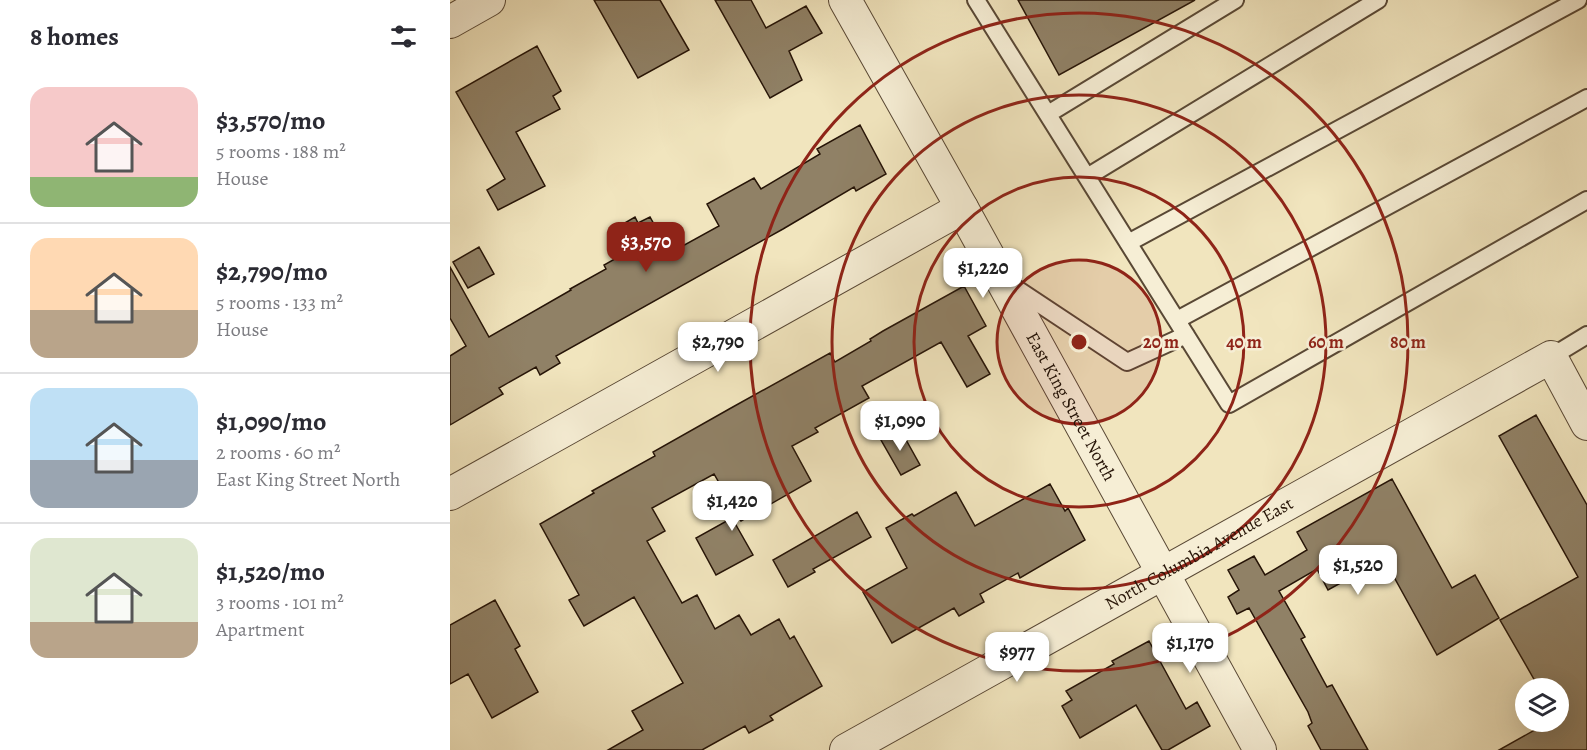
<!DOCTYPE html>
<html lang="en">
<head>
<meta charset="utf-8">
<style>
  body { margin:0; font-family:Alegreya,serif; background:#f7f7f7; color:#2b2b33; height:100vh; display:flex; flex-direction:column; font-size:22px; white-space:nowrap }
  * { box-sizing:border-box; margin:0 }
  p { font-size:20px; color:#7c7c81 }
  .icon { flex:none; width:33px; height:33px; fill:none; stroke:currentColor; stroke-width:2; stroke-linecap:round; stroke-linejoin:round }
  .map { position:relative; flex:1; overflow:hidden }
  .sheet { display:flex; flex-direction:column; background:#fff; width:450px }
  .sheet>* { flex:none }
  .fabs { position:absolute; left:1065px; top:678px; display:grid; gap:12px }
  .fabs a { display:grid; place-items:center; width:54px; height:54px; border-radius:50%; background:#fff; box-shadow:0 6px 24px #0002; font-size:30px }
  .price { position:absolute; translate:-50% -51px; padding:0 14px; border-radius:12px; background:#fff; color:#222; font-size:20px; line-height:39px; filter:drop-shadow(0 2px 3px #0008) }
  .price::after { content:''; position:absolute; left:50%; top:36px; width:18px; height:14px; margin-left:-9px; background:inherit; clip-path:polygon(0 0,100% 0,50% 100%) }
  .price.selected { background:#8f2418; color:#fff }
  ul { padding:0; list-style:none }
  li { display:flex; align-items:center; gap:18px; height:150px; padding:0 30px }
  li+li { border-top:2px solid #e1e1e2 }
  li span { display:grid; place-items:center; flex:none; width:168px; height:120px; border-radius:18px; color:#555 }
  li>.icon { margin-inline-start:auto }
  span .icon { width:72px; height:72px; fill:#fffc; stroke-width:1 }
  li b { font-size:26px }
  h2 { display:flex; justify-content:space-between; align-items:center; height:72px; padding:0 30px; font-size:26px }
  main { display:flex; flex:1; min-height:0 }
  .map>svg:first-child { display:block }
</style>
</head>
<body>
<main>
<section class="sheet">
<h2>8 homes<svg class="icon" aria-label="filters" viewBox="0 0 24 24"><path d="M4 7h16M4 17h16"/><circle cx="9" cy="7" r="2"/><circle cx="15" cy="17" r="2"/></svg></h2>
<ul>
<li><span style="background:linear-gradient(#f6c9c9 75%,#8fb573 0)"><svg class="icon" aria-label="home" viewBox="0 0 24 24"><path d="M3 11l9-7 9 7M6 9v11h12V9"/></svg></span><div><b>$3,570/mo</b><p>5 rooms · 188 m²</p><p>House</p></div></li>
<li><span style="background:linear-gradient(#ffd9b3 60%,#b9a48a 0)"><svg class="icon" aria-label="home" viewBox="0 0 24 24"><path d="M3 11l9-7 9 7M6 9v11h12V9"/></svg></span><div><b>$2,790/mo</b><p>5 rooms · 133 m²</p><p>House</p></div></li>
<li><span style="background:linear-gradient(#bfe0f5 60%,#9aa5b1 0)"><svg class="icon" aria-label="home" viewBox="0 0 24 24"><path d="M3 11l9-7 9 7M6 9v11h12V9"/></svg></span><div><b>$1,090/mo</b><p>2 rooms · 60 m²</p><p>East King Street North</p></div></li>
<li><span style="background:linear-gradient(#dfe7d0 70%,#b9a48a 0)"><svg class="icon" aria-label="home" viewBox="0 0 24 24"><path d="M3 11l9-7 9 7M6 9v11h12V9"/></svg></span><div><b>$1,520/mo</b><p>3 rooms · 101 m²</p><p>Apartment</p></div></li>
</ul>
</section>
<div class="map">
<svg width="1137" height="750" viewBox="0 0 1137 750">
  <rect width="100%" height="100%" fill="#f1e5be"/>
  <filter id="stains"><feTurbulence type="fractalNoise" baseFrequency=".00333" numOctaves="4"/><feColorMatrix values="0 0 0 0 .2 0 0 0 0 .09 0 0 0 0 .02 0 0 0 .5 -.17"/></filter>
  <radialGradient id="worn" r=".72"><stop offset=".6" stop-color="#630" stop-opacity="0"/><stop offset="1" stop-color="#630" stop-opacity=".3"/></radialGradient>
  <path fill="#908166" stroke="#261407" stroke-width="1.5" d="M144 0H210L239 50 188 78Z
    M265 0H301L316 28 356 6 372 33 339 51 352 80 320 98Z
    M568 0H745L609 75Z
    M87 46 111 91 103 96 110 109 66 132 95 186 48 210 37 190 55 179 6 92Z
    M410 125 436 174 406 191 404 187 333 229 106 356 110 363 90 375 86 367 49 388 53 394 0 425V356L16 346 0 318V267L39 337 121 290 120 289 156 269 154 265 179 251 166 228 185 217 188 223 200 217 220 253 269 226 257 204 304 178 311 189 370 154 367 149Z
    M29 247 44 274 18 288 3 262Z
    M514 286 536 326 518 336 540 374 517 387 491 342 412 386 419 398 365 428 368 432 342 446 361 481 291 521 264 474 202 508 215 531 197 541 232 603 247 595 265 629 289 615 301 635 329 619 340 639 344 636 372 686 320 716 323 720 299 733 295 726 252 750H158L193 730 182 711 233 683 184 597 134 626 119 600 129 595 90 524 144 493 142 491 205 456 203 452 281 408 380 353 385 362 421 341 420 339 433 331Z
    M1086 415 1137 505V750H1049L1099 722H1108V688H1089L1050 620 1128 577 1049 436Z
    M450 429 470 465 451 475 431 440Z
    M942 479 1002 588 1025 575 1049 618 987 655 934 559 878 590 867 569 829 591 855 637 851 639 877 687 882 685 918 750H871L858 726 862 723 858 712 799 608 787 614 778 597 789 590 778 570 804 556 815 575 857 550 847 532Z
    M600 484 615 511 618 508 635 540 570 578 568 573 530 594 534 602 509 616 504 608 442 643 413 592 457 568 436 528 462 514 464 516 506 492 525 526Z
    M407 512 421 537 363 569 365 572 338 587 323 560Z
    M282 518 303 555 266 575 246 538Z
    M45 600 70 646 65 649 88 692 42 718 18 674 0 684V625Z
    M699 641 736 709 747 702 760 726 718 750H712L686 705 630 738 612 706 622 700 616 691 664 664 662 661Z"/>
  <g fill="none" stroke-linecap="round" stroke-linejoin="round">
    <g stroke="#594835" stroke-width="20">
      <path id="lane" d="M526 0 779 404 1137 200
        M598 114 785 0
        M637 177 928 0
        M678 243 1128 0
        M561 285 677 362 736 335
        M727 320 1137 98
        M1101 357 1137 335"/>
    </g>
    <g stroke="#594835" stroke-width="34">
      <g id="street">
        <path id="s1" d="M395 0 512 208 810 750"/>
        <path d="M0 22 39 0"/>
        <path d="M0 494 512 208"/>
        <path id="s2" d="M396 750 1101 357 1137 424"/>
      </g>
    </g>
    <use href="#lane" stroke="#f6eed5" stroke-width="16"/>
    <use href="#street" stroke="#f6eed5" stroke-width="32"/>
  </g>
  <circle cx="629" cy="342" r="82" fill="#8f2418" fill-opacity=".12"/>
  <g fill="none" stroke="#8f2418" stroke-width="3">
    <circle cx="629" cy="342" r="82"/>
    <circle cx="629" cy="342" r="165"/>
    <circle cx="629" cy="342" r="247"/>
    <circle cx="629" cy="342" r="329"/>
  </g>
  <g text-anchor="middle" stroke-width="5" stroke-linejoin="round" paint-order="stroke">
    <g font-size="18" fill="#261407" stroke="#f6eed5">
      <text dy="6" stroke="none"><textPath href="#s1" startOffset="465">East King Street North</textPath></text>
      <text dy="6" stroke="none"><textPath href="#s2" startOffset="404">North Columbia Avenue East</textPath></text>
    </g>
  </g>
  <circle cx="629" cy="342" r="9" fill="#8f2418" stroke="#f6eed5" stroke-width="3"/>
  <g font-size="18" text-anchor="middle" font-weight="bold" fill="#8f2418" stroke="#f6eed5" stroke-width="5" stroke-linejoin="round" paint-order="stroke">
    <text x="711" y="348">20 m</text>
    <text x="794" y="348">40 m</text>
    <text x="876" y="348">60 m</text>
    <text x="958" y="348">80 m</text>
  </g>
  <rect width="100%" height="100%" filter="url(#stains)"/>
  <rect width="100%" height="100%" fill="url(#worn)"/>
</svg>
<div class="fabs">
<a><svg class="icon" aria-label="layers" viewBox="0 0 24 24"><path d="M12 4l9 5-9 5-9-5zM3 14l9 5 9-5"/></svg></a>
</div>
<b class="price selected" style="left:196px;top:273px">$3,570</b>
<b class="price" style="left:533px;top:299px">$1,220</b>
<b class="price" style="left:268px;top:373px">$2,790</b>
<b class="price" style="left:450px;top:452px">$1,090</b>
<b class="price" style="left:282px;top:532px">$1,420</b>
<b class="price" style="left:908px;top:596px">$1,520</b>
<b class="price" style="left:740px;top:674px">$1,170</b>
<b class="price" style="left:567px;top:683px">$977</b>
</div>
</main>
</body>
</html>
